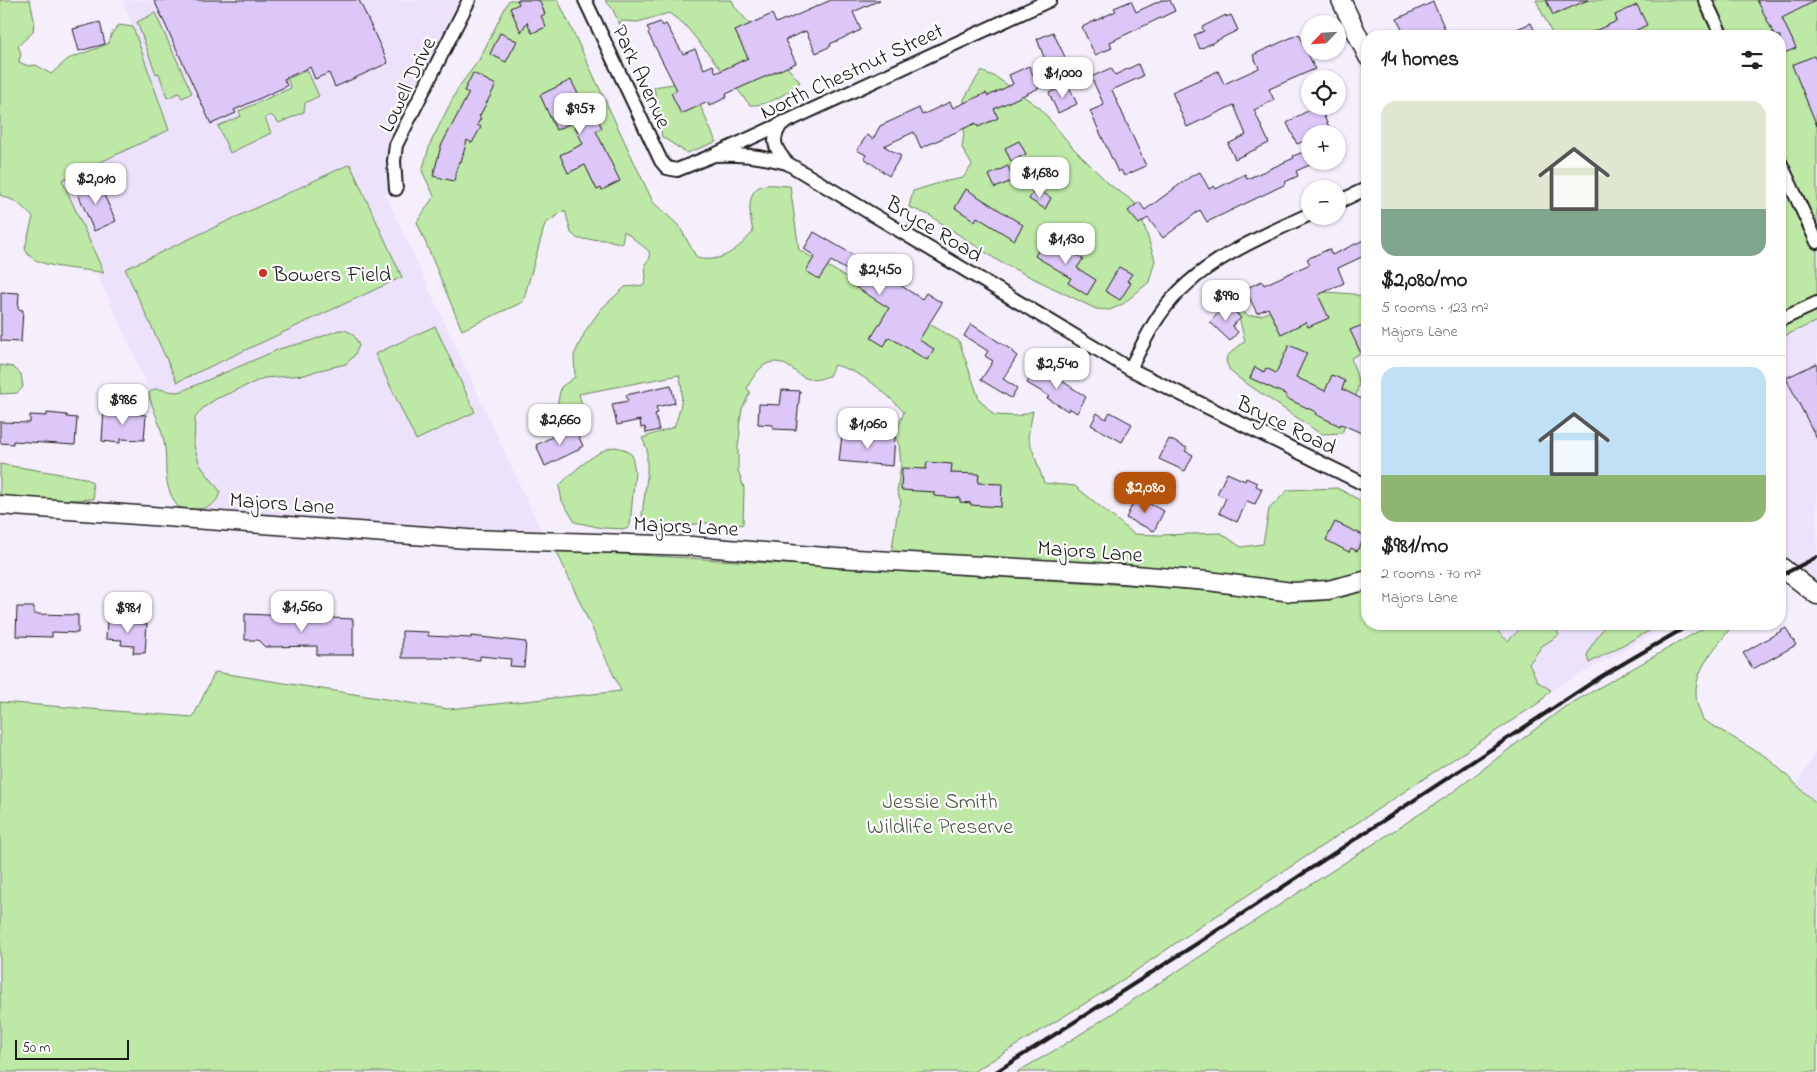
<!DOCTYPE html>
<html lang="en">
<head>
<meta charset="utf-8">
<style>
  body { margin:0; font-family:"Indie Flower",sans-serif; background:#f2f2f2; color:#222; height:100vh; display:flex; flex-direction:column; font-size:19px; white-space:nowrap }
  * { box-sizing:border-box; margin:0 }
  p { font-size:16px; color:#767676 }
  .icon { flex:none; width:28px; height:28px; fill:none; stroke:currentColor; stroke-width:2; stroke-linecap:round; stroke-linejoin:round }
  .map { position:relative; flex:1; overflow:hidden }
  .drawer { position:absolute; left:1361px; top:30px; width:425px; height:600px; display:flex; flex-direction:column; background:#fff; border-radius:20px; box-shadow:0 1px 4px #0004 }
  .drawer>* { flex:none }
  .needle { width:32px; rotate:245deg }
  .fabs { position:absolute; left:1301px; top:15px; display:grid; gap:10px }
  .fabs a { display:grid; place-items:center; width:45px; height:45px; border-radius:50%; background:#fff; box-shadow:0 1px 4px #0004; font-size:25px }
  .scale { position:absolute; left:15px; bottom:12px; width:114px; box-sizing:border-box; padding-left:5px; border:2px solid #1c1c1c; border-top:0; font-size:14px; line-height:18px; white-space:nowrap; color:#1c1c1c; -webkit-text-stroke:4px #fff; paint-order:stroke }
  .price { position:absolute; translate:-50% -42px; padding:0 11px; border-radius:10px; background:#fff; color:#222; font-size:16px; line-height:32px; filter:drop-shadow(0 1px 2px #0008) }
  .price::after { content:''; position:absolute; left:50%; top:30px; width:15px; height:11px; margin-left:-8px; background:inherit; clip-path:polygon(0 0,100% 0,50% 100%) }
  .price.selected { background:#b45309; color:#fff }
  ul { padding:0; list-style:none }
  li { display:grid; align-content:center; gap:10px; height:265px; padding:0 20px }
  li+li { border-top:1px solid #e0e0e0 }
  li span { display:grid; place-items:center; height:155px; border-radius:15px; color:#555 }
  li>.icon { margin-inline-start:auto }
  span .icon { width:90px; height:90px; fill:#fffc; stroke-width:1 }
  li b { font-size:21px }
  h2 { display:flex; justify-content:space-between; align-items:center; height:60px; padding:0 20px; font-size:21px }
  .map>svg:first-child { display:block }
</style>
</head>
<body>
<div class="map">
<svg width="1817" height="1072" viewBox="0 0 1817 1072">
  <rect width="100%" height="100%" fill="#f4eefd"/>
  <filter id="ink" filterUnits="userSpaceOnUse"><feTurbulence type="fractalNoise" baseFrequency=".02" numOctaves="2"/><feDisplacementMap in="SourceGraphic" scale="10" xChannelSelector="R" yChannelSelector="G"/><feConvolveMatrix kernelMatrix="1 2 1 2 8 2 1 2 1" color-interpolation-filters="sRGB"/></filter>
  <g filter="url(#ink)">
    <path fill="#ede2fc" d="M123 0H461L394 131 386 163 387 178 390 191 385 194 543 535 204 514 53 173 165 118Z
      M1817 321V595L1780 566V337Z
      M1495 624H1525L1508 642 1499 633Z
      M1554 624H1671L1551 690 1538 682 1529 664 1542 646 1559 636Z
      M1817 748V804L1797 786Z"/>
    <path fill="#bde8a5" stroke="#6c8260" d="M0 0H30L34 20 33 32 18 46 21 53 19 62 28 66 36 65 51 74 68 59 108 44 113 31 119 25 133 27 169 130 62 180 104 273C86 268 29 270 25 248L33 217 17 202 0 195Z
      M509 0H558L653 202 679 226 697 258C722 264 739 248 753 232 750 217 744 187 766 185 774 184 782 186 790 186L799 250 959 341 979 399 994 415 1018 416 1033 411 1028 437 1044 483 1075 486 1134 534 1159 535 1221 533 1241 547 1263 544 1269 509 1288 490 1337 488 1367 504V573L1325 584 1290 585 891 555 897 515 901 502 897 491 901 464 899 445 895 436 904 412C885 392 862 371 834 365L829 376C822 378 816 381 809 379 800 377 796 371 789 367 768 353 756 371 747 388L750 392 742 409 739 427 740 433 738 446V470L744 488 743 524 732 527 706 523 679 526H646L642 515 647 477V449L642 438 674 427C681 409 685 393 679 375L579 394 586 421 567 418 556 411 561 387 575 377 574 355 586 330 601 309 625 287 644 285 646 277 645 264 650 258 649 251 624 231 622 244 608 240 578 239 571 233 565 210 545 224 523 302 462 330 417 222 434 196 422 171 430 144 458 88 479 60Z
      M605 0H732L735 7 800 82C786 94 769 106 750 105L685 25 669 13 638 22 621 21 620 25 612 8Z
      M1536 0H1817V321L1780 338V286L1784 284 1780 275V36H1553Z
      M155 13 192 93 182 98 179 93 167 98 159 73 156 74 137 22Z
      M307 70 319 96 305 103 304 112 279 123 271 115 265 118 271 133 230 153 218 126 241 116 239 111 291 88 287 79Z
      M981 71 996 77 1040 108 1074 149 1109 184 1134 202 1144 225 1155 260 1149 282 1123 304 1110 310 1096 309 1000 262 929 215 909 207 913 191 942 182 963 178 972 165 962 148 965 125 964 99Z
      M688 77 716 142 687 153 662 137 654 87 673 84Z
      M350 164 402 277 177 382 125 269Z
      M1312 291 1353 294 1367 298V350L1351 358 1359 383 1354 404 1342 433 1321 434 1240 379 1230 371 1226 361 1227 356 1245 341 1237 309 1249 316 1262 315Z
      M435 326 475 412 416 440 375 354Z
      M339 330C350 329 356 336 359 346L354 356 346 364 316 371 305 375 264 378 216 399 203 408 195 418 194 446 200 465 220 491C217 511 195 511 178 507 159 480 170 466 163 437 160 423 153 410 149 396V393C158 383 167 395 182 391L282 348 310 341Z
      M0 365 13 367 21 374 23 387 17 393 0 394Z
      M615 447 624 449 632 455 635 472 630 525 627 529 602 528 575 522 562 501 559 486C571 473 599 448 615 447Z
      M0 464 85 478 92 482 94 499 52 501 0 496Z
      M556 550 1127 585C1157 587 1186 589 1216 592 1270 598 1313 612 1367 589L1368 624H1495L1499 633 1508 641 1525 624H1554L1559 635 1542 646 1529 664 1538 682 1551 690 1540 702 1198 928 1115 985 973 1072H0V702L193 717 215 672 448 709 621 691Z
      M1606 624H1662L1589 663 1587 656 1590 648Z
      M1711 624H1732V626C1717 647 1695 667 1696 694 1696 703 1700 712 1703 720L1768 758 1817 804V1072H1017L1062 1046 1449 795 1563 708Z"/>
    <path fill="#dcc7f8" stroke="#1c1c1c" d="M154 0H359L388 63 335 87 329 73 315 79 310 67 284 79 287 86 234 110 236 113 211 124Z
      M517 0H539L545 14 541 16 546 27 532 33 527 22 521 32 510 8 519 4Z
      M831 0H880L853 12 861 30 830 44 831 46 816 53 806 31 785 40 796 63 726 94 727 97 709 106 708 102 681 114 671 93 677 90 648 33 650 32 647 27 660 22 662 26 666 24 683 54 695 49 704 69 713 65 716 73 748 58 735 31 772 14 776 23 785 19 786 20Z
      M1162 0H1170L1175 11 1110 42 1112 48 1095 55 1082 27 1116 11 1114 8 1131 1 1136 12Z
      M1546 0H1588L1553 15Z
      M1757 0H1817L1782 18 1796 48 1780 55V36H1775Z
      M1433 2 1448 36H1405L1397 19Z
      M1637 5 1647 25 1626 35 1625 31 1614 36H1584L1617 21 1615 15Z
      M1226 15V17L1231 15 1238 30 1200 49 1194 35 1204 31 1202 27Z
      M100 22 105 44 79 51 73 29Z
      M1531 23 1537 36H1501Z
      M1053 32 1065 57 1047 65 1037 39Z
      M500 33 517 41 506 62 490 54Z
      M1299 34 1315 69 1269 89 1274 100 1254 110 1269 143 1235 159 1228 144 1246 135 1234 105 1187 127 1172 92 1218 71 1224 84 1259 68 1253 55Z
      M1814 56 1817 62V126L1792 65Z
      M1138 64 1143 76 1112 90 1146 166 1124 176 1121 170 1118 172 1090 111 1104 105 1091 77 1111 68 1115 75Z
      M1029 66 1039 88 994 109 998 118 978 127 976 123 921 148 914 132 884 146 901 156 889 176 864 158 866 155 857 150 867 135 873 139 880 126 919 108 922 115 950 102 953 108 986 93 988 96 1013 84 1009 75Z
      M473 73 496 85 479 117 481 118 477 125 481 127 472 143 467 140 461 162 459 161 454 181 433 176 441 146 469 93 464 91Z
      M571 80 588 114 594 111 602 128 596 131 620 181 602 190 601 188 597 190 585 165 568 173 560 155 583 144 573 122 556 130 540 95Z
      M1068 84 1077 104 1058 113 1049 93Z
      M1320 108 1330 129 1321 134H1310V139L1297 144 1287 123 1294 119V118L1312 109 1313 111Z
      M1019 141 1026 154 1011 161 1005 148Z
      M1306 151 1312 164 1296 171 1298 176 1285 182 1286 184 1207 222 1200 210 1163 238 1148 218 1139 224 1128 211 1139 202 1145 210 1190 177 1200 172 1209 189 1214 186 1216 189 1245 174 1247 179 1294 158 1293 156Z
      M1008 166 1014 180 995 188 989 175Z
      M97 180 116 221 94 231 76 189Z
      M1036 188 1051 198 1045 209 1029 199Z
      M966 189 1023 225 1014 240 977 217 975 221 955 208Z
      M814 232 874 267 873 268 922 299 926 293 942 303 919 340 934 349 927 360 889 337 884 346 871 338 889 308 849 283 854 274 831 261 819 279 806 271 815 256 804 249Z
      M1368 238V254L1338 268 1344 283 1318 295 1329 318 1308 327 1306 322 1281 334 1268 308 1257 313 1247 293 1249 292 1247 288 1262 281 1264 285 1310 264 1307 259 1329 249 1332 255Z
      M1044 241 1052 246 1054 242 1083 259 1077 268 1096 280 1087 295 1068 283 1071 278 1035 256Z
      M1119 267 1132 274 1127 281 1131 283 1120 300 1105 291Z
      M1 292 19 293 18 309 23 310 21 342 1 341Z
      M1225 306 1227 308 1229 306 1241 318 1232 326 1238 332 1230 341 1210 322Z
      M1368 323V368L1350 330Z
      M971 324 1013 351 1012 352 1017 356 1003 379 1017 388 1011 398 981 380 993 361 985 356 988 351 964 336Z
      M1289 345 1307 353 1296 377 1325 391 1332 375 1345 381 1342 389 1368 402V436L1341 424 1340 426 1315 414 1316 412 1286 398 1287 395 1250 378 1255 367 1264 372 1266 368 1276 373Z
      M1817 363V439L1786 378Z
      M1038 365 1086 397 1077 413 1069 408 1068 411 1047 398 1049 396 1027 383Z
      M671 385 675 403 656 407 658 413 655 414 659 430 646 433 645 427 641 428 640 420 617 425 612 404 628 401 626 395Z
      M782 390 800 391 796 430 773 429V425L758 424 759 404 780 405Z
      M104 409 122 410 121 413 146 415 144 440 120 439V443L102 441Z
      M1110 412 1132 424 1122 442 1091 425 1097 413 1106 419Z
      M47 413 67 415V417L77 418 75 445 13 441V444L0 443V422L30 423V415L47 416Z
      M574 426 583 446 579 448 580 449 545 466 536 445Z
      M842 435 876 437V435L895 436 893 466 839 461Z
      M1169 439 1187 448 1185 451 1193 455 1185 471 1159 459Z
      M927 462 952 464 951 473 979 474 978 483 1002 484 1001 507 971 505V503L960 502V498L934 496V492L901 490 902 468 926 469Z
      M1227 473 1245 481 1246 478 1257 483 1256 486 1262 489 1255 504 1247 501 1237 522 1219 513 1226 498 1217 494Z
      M1136 497 1164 511 1154 531 1126 518Z
      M1335 522 1365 536 1357 551 1351 548 1349 552 1326 540Z
      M17 607H34V614L78 615V633L52 632V637L16 636Z
      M245 614 353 619V655H317V646L265 647 258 640H245Z
      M107 620 132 621V623L147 624 145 653H133L134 646 121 645 122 640 106 639Z
      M1786 628 1796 645 1753 669 1743 653Z
      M402 631 428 632V636L471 638V636L526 642 524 667 510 666 511 659 480 656V660L438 658H402Z"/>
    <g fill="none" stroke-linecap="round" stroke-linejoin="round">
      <g stroke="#1c1c1c" stroke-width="16">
        <path id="street" d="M585 0 661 161 667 168 677 170 714 155 1050 0
          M1705 0 1722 36
          M783 122C770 139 774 148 787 163
          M714 155C740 154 762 156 787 163L1130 369 1368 486
          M1780 162 1817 242
          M396 189 394 161 396 145 469 0
          M1338 202 1368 188
          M1780 320 1817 303
          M1130 369C1138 353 1146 337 1155 322 1190 265 1253 241 1310 214"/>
      </g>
      <g stroke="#1c1c1c" stroke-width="21">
        <path id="secondary" d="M1341 0 1368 57
          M0 505 468 539 692 546 837 558 1110 573 1208 581 1292 592 1328 590 1368 580
          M1780 566 1817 595"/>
      </g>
      <use href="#street" stroke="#fff" stroke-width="12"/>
      <use href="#secondary" stroke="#fff" stroke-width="18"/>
      <path stroke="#1c1c1c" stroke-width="4" d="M1780 576 1817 557
        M996 1072 1201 941 1602 676 1691 624"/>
    </g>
  </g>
  <circle fill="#c8321e" stroke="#fff" stroke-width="2" cx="263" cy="273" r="5"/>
  <g text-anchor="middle" stroke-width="4.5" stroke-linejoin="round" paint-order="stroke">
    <g font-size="22" fill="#1c1c1c" stroke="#fff">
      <text transform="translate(851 70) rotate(-25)" y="8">North Chestnut Street</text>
      <text transform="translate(643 76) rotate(65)" y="8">Park Avenue</text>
      <text transform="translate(406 84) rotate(-64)" y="8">Lowell Drive</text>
      <text transform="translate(935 228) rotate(31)" y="8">Bryce Road</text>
      <text transform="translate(1287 424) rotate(26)" y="8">Bryce Road</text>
      <text transform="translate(282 502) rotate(4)" y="8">Majors Lane</text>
      <text transform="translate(686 525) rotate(3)" y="8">Majors Lane</text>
      <text transform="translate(1090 550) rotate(4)" y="8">Majors Lane</text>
    </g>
    <g font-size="22" fill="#1c1c1c" stroke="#fff" text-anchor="start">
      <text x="273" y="281">Bowers Field</text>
    </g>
    <g font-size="22" fill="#4c5945" stroke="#fff">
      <text x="940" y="808">Jessie Smith<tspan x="940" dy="25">Wildlife Preserve</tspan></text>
    </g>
  </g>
</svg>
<div class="fabs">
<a><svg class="needle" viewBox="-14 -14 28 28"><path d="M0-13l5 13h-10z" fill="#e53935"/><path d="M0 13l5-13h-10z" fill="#767676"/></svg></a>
<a><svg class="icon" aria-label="locate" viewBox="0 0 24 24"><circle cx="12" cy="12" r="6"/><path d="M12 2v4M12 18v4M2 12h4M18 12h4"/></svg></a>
<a>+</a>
<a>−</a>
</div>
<div class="scale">50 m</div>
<b class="price" style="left:1063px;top:99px">$1,000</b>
<b class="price" style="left:580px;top:135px">$957</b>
<b class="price" style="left:1040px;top:199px">$1,680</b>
<b class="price" style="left:96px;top:205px">$2,010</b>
<b class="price" style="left:1066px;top:265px">$1,130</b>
<b class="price" style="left:880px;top:296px">$2,450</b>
<b class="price" style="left:1226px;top:322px">$990</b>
<b class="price" style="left:1057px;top:390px">$2,540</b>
<b class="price" style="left:123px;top:426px">$986</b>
<b class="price" style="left:560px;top:446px">$2,660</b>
<b class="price" style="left:868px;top:450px">$1,060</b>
<b class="price selected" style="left:1145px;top:514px">$2,080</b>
<b class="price" style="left:302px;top:633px">$1,560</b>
<b class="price" style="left:128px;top:634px">$981</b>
<section class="drawer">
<h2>14 homes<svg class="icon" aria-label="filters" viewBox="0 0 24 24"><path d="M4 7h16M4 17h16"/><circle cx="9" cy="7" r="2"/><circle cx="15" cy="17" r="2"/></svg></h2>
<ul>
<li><span style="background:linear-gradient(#dfe7d0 70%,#7fa58c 0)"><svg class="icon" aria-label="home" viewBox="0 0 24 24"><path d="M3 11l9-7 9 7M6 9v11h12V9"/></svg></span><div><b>$2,080/mo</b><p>5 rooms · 123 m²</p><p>Majors Lane</p></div></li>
<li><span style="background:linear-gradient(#bfe0f5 70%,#8fb573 0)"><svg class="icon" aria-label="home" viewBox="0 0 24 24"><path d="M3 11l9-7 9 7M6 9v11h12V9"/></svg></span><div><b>$981/mo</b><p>2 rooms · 70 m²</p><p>Majors Lane</p></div></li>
</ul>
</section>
</div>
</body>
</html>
